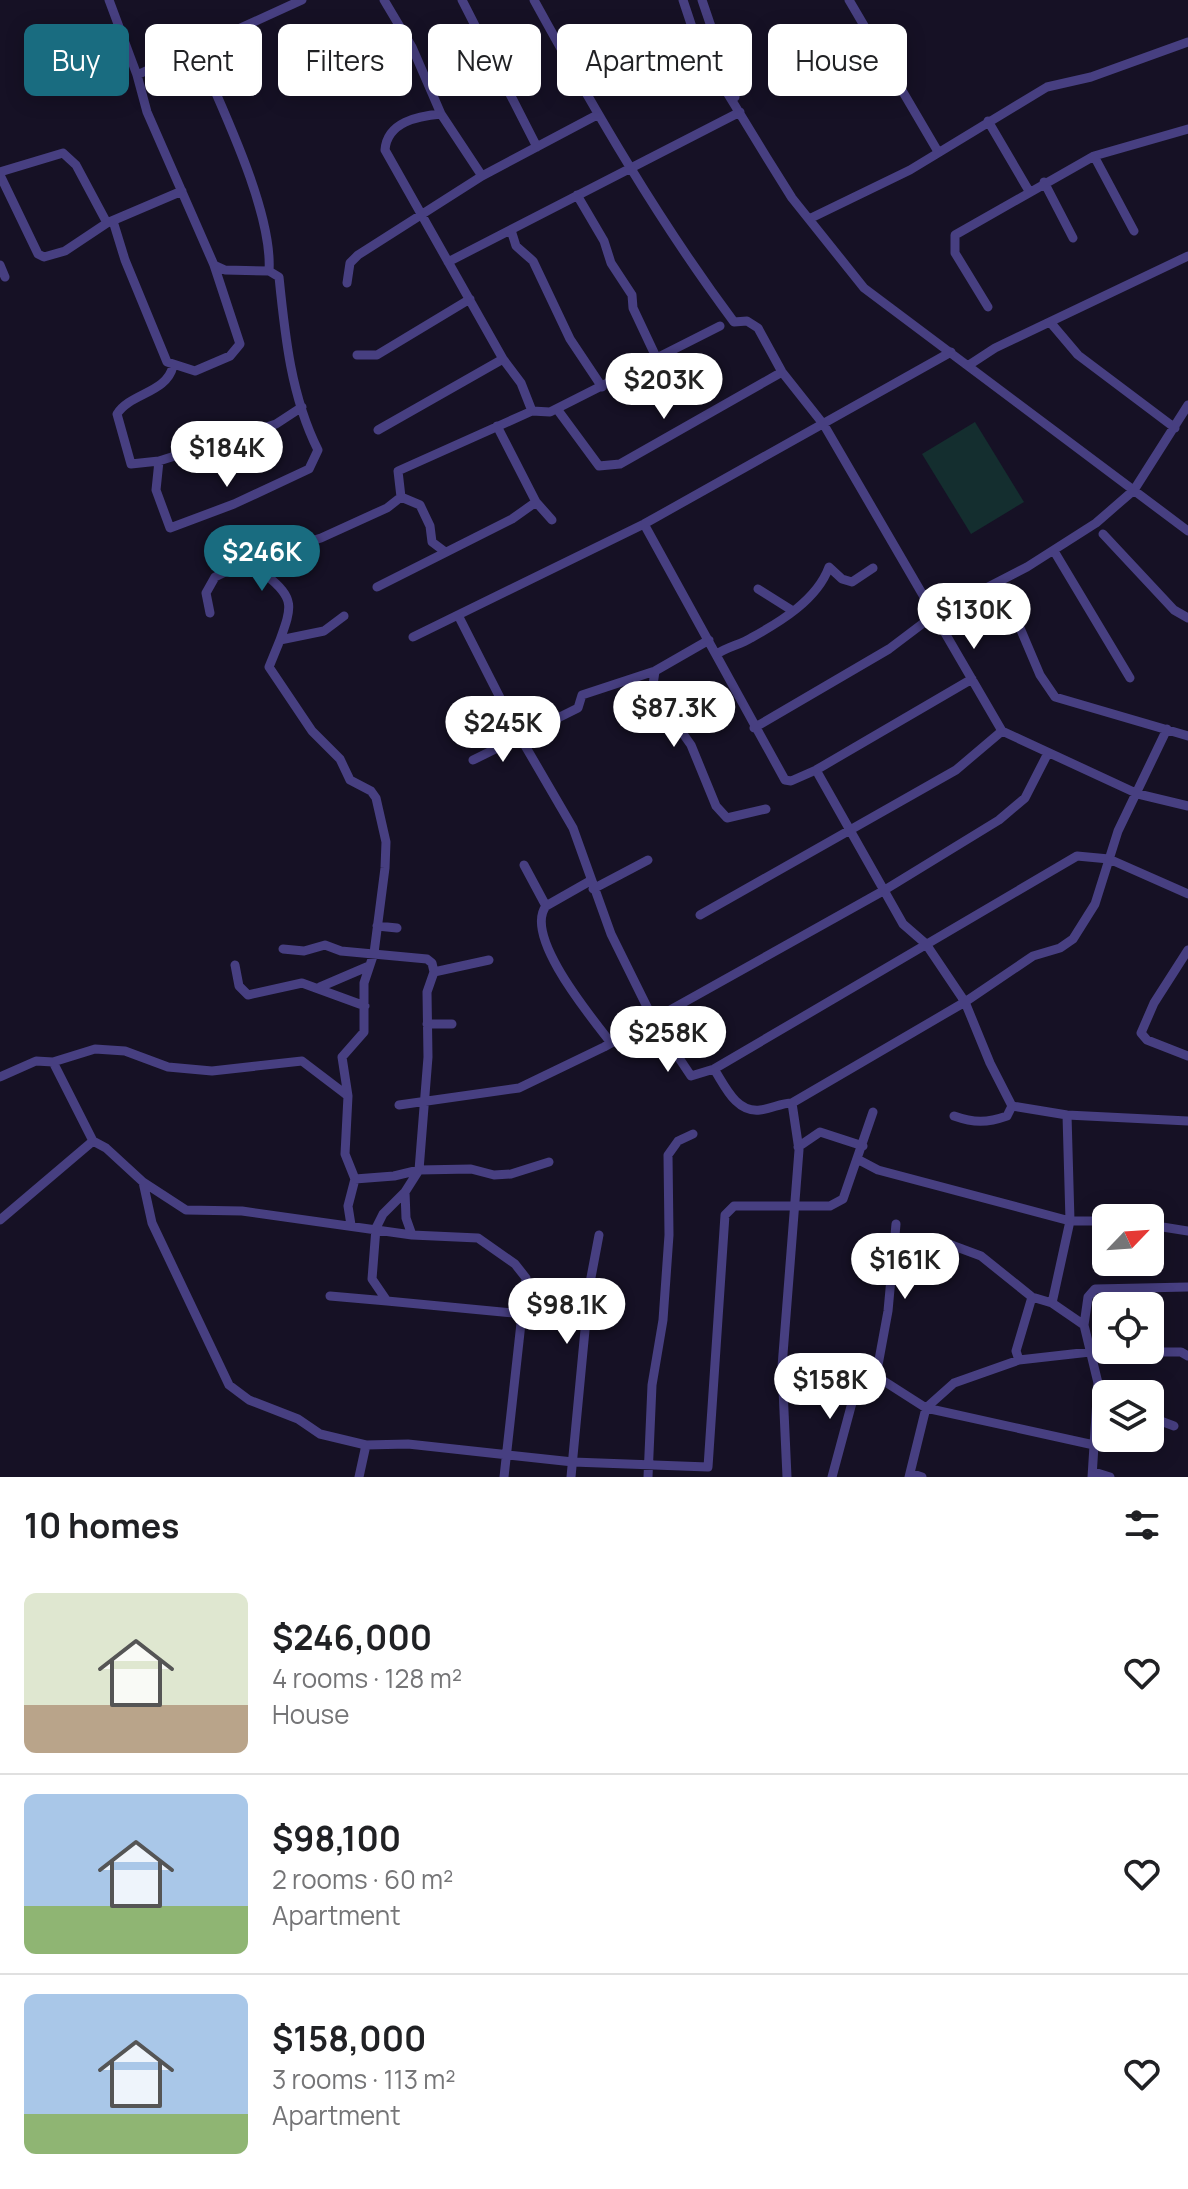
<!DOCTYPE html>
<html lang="en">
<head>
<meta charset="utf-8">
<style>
  body { margin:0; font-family:Manrope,sans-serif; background:#f6f6f6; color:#202124; height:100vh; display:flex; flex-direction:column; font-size:30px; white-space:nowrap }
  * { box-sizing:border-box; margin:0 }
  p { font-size:26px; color:#757577 }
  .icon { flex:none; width:44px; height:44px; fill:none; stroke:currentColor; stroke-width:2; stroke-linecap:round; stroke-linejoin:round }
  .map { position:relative; height:1477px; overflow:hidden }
  .side { display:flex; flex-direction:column; background:#fff; flex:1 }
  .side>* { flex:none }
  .top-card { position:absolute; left:24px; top:24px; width:1140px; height:72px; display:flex; gap:16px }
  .needle { width:52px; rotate:65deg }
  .tools { position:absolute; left:1092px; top:1204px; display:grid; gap:16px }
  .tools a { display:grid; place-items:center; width:72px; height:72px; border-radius:12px; background:#fff; box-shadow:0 4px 20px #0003; font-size:40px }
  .price { position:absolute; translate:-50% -68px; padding:0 18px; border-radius:28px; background:#fff; color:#222; font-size:26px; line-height:52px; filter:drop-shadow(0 2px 4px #0008) }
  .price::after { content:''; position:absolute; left:50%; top:48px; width:24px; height:18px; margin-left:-12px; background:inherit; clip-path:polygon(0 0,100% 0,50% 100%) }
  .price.on { background:#196c80; color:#fff }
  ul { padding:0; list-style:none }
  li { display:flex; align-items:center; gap:24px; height:200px; padding:0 24px }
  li+li { border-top:2px solid #e0e0e0 }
  li span { display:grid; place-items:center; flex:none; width:224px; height:160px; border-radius:12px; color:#555 }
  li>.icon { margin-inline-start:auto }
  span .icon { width:96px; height:96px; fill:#fffc; stroke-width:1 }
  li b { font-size:34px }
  h2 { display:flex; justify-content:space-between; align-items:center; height:96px; padding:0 24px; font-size:34px }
  .tag { padding:0 28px; border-radius:12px; background:#fff; box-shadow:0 4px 20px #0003; font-size:28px; line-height:72px }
  .tag.on { background:#196c80; color:#fff }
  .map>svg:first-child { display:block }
</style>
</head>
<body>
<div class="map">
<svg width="1188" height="1477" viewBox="0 0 1188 1477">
  <rect width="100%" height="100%" fill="#161125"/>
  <path fill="#142e2f" d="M975 422 1024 502 971 534 922 454Z"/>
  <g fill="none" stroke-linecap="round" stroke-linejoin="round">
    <path stroke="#473f81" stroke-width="9" d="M109 0 137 75 147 112 214 265 240 344 230 356 195 371 167 362 125 260 113 221
      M384 0 412 47 441 114 482 176
      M462 0 537 147
      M534 0C595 111 658 220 734 322L747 321 758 328 782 372 824 425 1002 731 1138 794 1188 806
      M683 0 698 45 767 158 792 198 864 288 1188 531
      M702 0 735 97
      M849 0 937 150
      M197 50C221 106 273 212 269 271L225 270 214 265
      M137 75 302 0
      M441 114C418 116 387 122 385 150L503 359 521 383 532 411
      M988 121 1029 191
      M1094 156 1134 231
      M0 172 63 153 76 165 107 223
      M0 175 38 254 44 257 65 251 107 223 182 191
      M1044 182 1073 238
      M577 195 604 241 611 263 632 295 633 308 657 359
      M809 219 910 170 1047 87 1091 77 1188 42
      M511 230 516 246 533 261 570 339 602 387
      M448 262 740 112
      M0 265 5 277
      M347 283 350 263 358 255 482 176 597 115
      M988 307 955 253V235L1094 156 1188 129
      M1050 322 1078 355 1175 428
      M357 355H377L470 299
      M969 365 995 348 1188 256
      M173 366C167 393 130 393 117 414L131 464 159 461 276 424 302 407
      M557 409 599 466 620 464 782 372
      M497 426 536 502 552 520
      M378 430 503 359
      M159 461 156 490 170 528 234 504 309 469 318 450C291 396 285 336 279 277L269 271
      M644 524 785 780 791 781 816 770 972 679
      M1103 534 1174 610 1188 618
      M444 551 432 542 430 526 420 505 401 497 398 471 532 411 550 412 720 326
      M1054 551 1130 678
      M269 554 267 576C295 598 292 607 280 640
      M1000 581 1040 675 1055 697 1188 736
      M377 587 512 519 536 502
      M758 589 793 611
      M210 613 206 593 215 577 252 559 321 538 387 508 401 497
      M344 616 324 631 280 640 269 667 312 731 340 759 350 780 371 791 376 798 386 842 385 868 374 953 364 983V1032L342 1057 348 1096 345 1154 355 1179 348 1206 351 1225
      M459 617 520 737 573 828 611 934 653 1019 691 1076 714 1069 1077 856 1109 859 1188 894
      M413 637 644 524 951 352
      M717 654C729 646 740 645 751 638 780 622 817 600 829 567L842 579 852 582 873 568
      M655 671 653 685 659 700 691 745 716 806 727 818 766 809
      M754 728 889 649 934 615 1027 567 1096 523 1134 490 1188 405
      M473 760 578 708 582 695 655 671 709 640
      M816 770 903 924 926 944 965 1002 990 1063 1012 1106
      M524 865 546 906
      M590 881 546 906C523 936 592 1018 611 1043
      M593 889 648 860
      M700 915 956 770 1002 731
      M377 926 397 928
      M283 949 304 951 325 945 341 951 427 959 432 963 434 972 427 992 428 1057 419 1170 405 1192 406 1218 412 1235
      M1188 950 1154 1003 1141 1033 1147 1040 1188 1056
      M235 965 239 986 248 995 302 983 365 1006
      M434 972 489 960
      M320 987 369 966
      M427 1024H452
      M53 1062 93 1141
      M714 1069C725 1086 736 1113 760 1110 771 1109 781 1103 792 1103L965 1002 1033 956 1060 948 1073 939 1095 904 1118 831 1167 729
      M0 1077 36 1061 53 1062 95 1049 125 1051 168 1067 212 1071 302 1061 348 1096
      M399 1105 519 1088 604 1047 883 891 999 820 1025 798 1048 753
      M1012 1106 1067 1115 1188 1121
      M1067 1115 1070 1221 1052 1303 1084 1325 1098 1383 1092 1477
      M954 1116C974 1123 987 1123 1007 1116L1012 1106
      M798 1147 820 1132 863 1146
      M859 1160 878 1170 1070 1221H1106
      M355 1179 394 1176 419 1170 471 1169 494 1175 511 1174 549 1162
      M143 1182 152 1223 229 1385 249 1400 298 1419 320 1434 366 1445 408 1444 573 1462 708 1467 725 1215 734 1206H830L843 1199 873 1112
      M405 1192 383 1214 376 1228 372 1279 387 1301 524 1314
      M0 1220 93 1141 106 1148 143 1182 186 1210 242 1211 412 1235 478 1238 515 1264 526 1278 504 1477
      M1150 1225 1188 1231
      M938 1240 981 1256 1032 1297
      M330 1296 387 1301
      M1052 1303 1032 1297 1016 1351 1019 1360 1090 1352H1181L1188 1356
      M1084 1325 1088 1297 1095 1289 1188 1287
      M782 1367 834 1368 876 1376 926 1408 1094 1445
      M876 1376 888 1311 896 1224
      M1150 1417 1174 1426
      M1094 1472 1110 1477
      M910 1473 922 1477
      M359 1477 366 1445
      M571 1477 589 1288 599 1235
      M648 1477 652 1385 663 1320 669 1235 668 1155 678 1141 693 1134
      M787 1477 782 1367 799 1150 792 1103
      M832 1477 860 1373
      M909 1477 926 1408 954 1383 1019 1360"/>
  </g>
</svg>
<div class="tools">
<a><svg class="needle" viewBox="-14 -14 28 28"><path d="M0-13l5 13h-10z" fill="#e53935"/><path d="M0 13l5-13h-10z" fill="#757577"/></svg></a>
<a><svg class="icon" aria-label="locate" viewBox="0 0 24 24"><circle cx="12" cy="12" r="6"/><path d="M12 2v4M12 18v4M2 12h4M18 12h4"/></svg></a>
<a><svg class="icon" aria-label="layers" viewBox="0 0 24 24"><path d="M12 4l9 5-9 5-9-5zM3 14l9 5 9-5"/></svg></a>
</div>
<b class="price" style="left:664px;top:421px">$203K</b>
<b class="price" style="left:227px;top:489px">$184K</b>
<b class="price on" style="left:262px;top:593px">$246K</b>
<b class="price" style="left:974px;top:651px">$130K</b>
<b class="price" style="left:674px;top:749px">$87.3K</b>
<b class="price" style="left:503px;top:764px">$245K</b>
<b class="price" style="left:668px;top:1074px">$258K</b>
<b class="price" style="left:905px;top:1301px">$161K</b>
<b class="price" style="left:567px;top:1346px">$98.1K</b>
<b class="price" style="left:830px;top:1421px">$158K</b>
<div class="top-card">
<a class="tag on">Buy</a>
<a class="tag">Rent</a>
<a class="tag">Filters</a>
<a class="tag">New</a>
<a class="tag">Apartment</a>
<a class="tag">House</a>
</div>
</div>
<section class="side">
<h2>10 homes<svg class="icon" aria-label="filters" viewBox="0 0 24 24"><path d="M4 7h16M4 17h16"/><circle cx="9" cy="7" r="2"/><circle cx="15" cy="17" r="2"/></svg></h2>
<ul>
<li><span style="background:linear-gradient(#dfe7d0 70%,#b9a48a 0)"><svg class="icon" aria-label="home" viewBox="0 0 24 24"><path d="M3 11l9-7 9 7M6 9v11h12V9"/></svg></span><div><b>$246,000</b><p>4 rooms · 128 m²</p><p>House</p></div><svg class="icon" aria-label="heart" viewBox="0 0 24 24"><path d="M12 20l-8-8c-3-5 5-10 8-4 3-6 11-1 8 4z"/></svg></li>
<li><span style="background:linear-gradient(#a9c7e8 70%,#8fb573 0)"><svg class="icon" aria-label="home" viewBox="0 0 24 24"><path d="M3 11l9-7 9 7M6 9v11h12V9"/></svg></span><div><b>$98,100</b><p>2 rooms · 60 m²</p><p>Apartment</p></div><svg class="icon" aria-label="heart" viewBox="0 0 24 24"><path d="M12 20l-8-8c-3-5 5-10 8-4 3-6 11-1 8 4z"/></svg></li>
<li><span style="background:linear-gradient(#a9c7e8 75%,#8fb573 0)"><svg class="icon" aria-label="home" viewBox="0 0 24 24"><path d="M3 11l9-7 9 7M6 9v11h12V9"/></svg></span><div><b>$158,000</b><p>3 rooms · 113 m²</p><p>Apartment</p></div><svg class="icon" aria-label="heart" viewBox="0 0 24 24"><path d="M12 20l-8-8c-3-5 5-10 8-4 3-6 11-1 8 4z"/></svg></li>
</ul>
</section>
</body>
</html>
